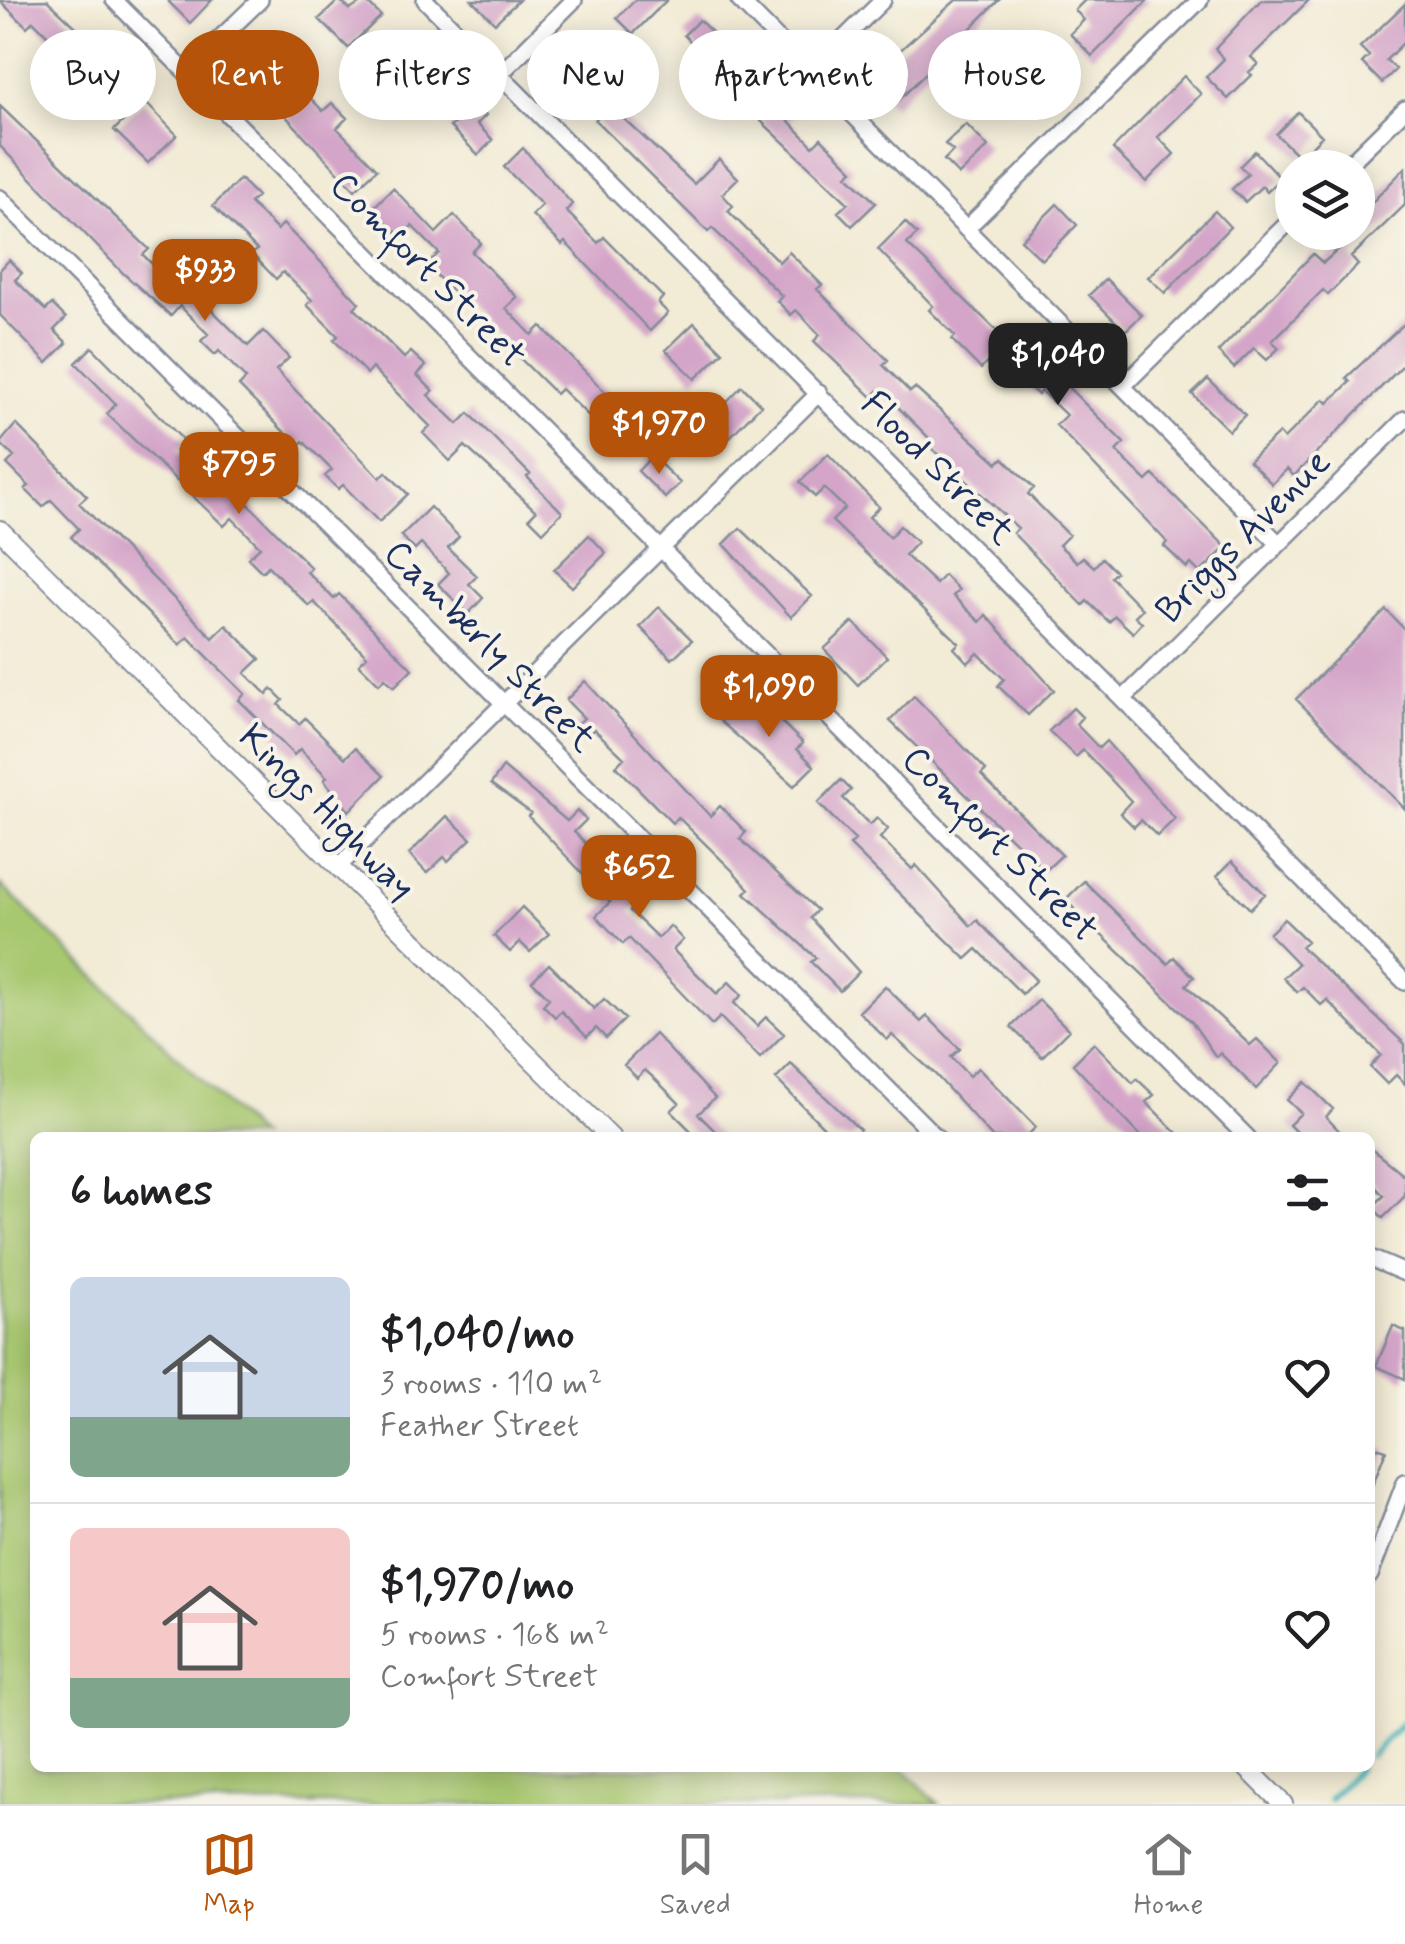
<!DOCTYPE html>
<html lang="en">
<head>
<meta charset="utf-8">
<style>
  body { margin:0; font-family:Mynerve,sans-serif; background:#f6f6f6; color:#202124; height:100vh; display:flex; flex-direction:column; font-size:38px; white-space:nowrap }
  * { box-sizing:border-box; margin:0 }
  p { font-size:32px; color:#757577 }
  .icon { flex:none; width:55px; height:55px; fill:none; stroke:currentColor; stroke-width:2; stroke-linecap:round; stroke-linejoin:round }
  .map { position:relative; flex:1; overflow:hidden }
  .panel { position:absolute; left:30px; top:1132px; width:1345px; height:640px; display:flex; flex-direction:column; background:#fff; border-radius:15px; box-shadow:0 5px 25px #0003 }
  .panel>* { flex:none }
  .banner { position:absolute; left:30px; top:30px; width:1345px; height:90px; display:flex; gap:20px }
  .controls { position:absolute; left:1275px; top:150px; display:grid; gap:20px }
  .controls a { display:grid; place-items:center; width:100px; height:100px; border-radius:50%; background:#fff; box-shadow:0 5px 25px #0003; font-size:50px }
  .price { position:absolute; translate:-50% -85px; padding:0 22px; border-radius:20px; background:#b45309; color:#fff; font-size:32px; line-height:65px; filter:drop-shadow(0 2px 5px #0008) }
  .price::after { content:''; position:absolute; left:50%; top:60px; width:30px; height:22px; margin-left:-15px; background:inherit; clip-path:polygon(0 0,100% 0,50% 100%) }
  .price.on { background:#222; color:#fff }
  ul { padding:0; list-style:none }
  li { display:flex; align-items:center; gap:30px; height:250px; padding:0 40px }
  li+li { border-top:2px solid #e0e0e0 }
  li span { display:grid; place-items:center; flex:none; width:280px; height:200px; border-radius:15px; color:#555 }
  li>.icon { margin-inline-start:auto }
  span .icon { width:120px; height:120px; fill:#fffc; stroke-width:1 }
  li b { font-size:42px }
  h2 { display:flex; justify-content:space-between; align-items:center; height:120px; padding:0 40px; font-size:42px }
  .pill { padding:0 35px; border-radius:45px; background:#fff; box-shadow:0 5px 25px #0003; font-size:35px; line-height:90px }
  .pill.on { background:#b45309; color:#fff }
  .menu { display:flex; justify-content:space-around; align-items:center; height:140px; border-top:2px solid #e0e0e0; background:#fff; font-size:28px; color:#757577 }
  .menu a { display:grid; justify-items:center; gap:5px }
  .menu .on { color:#b45309 }
  .map>svg:first-child { display:block }
</style>
</head>
<body>
<div class="map">
<svg width="1405" height="1804" viewBox="0 0 1405 1804">
  <rect width="100%" height="100%" fill="#f7f3e8"/>
  <filter id="ink" filterUnits="userSpaceOnUse"><feTurbulence type="fractalNoise" baseFrequency=".01" numOctaves="2"/><feDisplacementMap in="SourceGraphic" scale="20" xChannelSelector="R" yChannelSelector="G"/><feConvolveMatrix kernelMatrix="1 2 1 2 8 2 1 2 1" color-interpolation-filters="sRGB"/></filter>
  <filter id="wash" filterUnits="userSpaceOnUse"><feTurbulence type="fractalNoise" baseFrequency=".0048" numOctaves="4" result="noise"/><feDisplacementMap in="SourceGraphic" scale="40" xChannelSelector="R" yChannelSelector="G"/><feGaussianBlur stdDeviation="2.25" result="paint"/><feColorMatrix in="noise" values="0 0 0 0 0 0 0 0 0 0 0 0 0 0 0 0 0 1.4 0 .05"/><feComposite in="paint" operator="in"/></filter>
  <g filter="url(#wash)">
    <rect width="100%" height="100%" fill="#f2ebd5"/>
    <path fill="#a8c870" stroke="#627c67" stroke-width="2.5" d="M0 884 259 1137 35 1138V1768H902L939 1804H0Z"/>
    <g fill="none" stroke-linecap="round" stroke-linejoin="round">
      <path stroke="#4ebcc3" stroke-width="5" d="M1370 1756 1405 1720
        M1329 1799 1359 1768"/>
    </g>
    <g id="blocks">
      <path fill="#d4a5c9" d="M47 0 90 40 71 59 33 21 27 27 0 1Z
        M167 0H212L190 23Z
        M339 0 350 10 365 0 381 16 348 48 319 19Z
        M472 0H519L495 23Z
        M635 0H667L633 34 617 18Z
        M956 0H999L893 106 871 86 886 71 879 64 892 51 896 54Z
        M1085 0H1148L1092 56 1070 34 1084 20 1075 10Z
        M1261 0H1309L1251 57 1258 64 1249 72 1252 75 1228 99 1206 77 1224 59 1215 49Z
        M1405 4V41L1386 60 1396 69 1382 83 1362 63 1369 56 1360 47Z
        M699 20 797 112 788 120 813 146 821 138 853 170 847 175 876 203 852 226 838 212 848 203 761 121 765 117 741 94 733 103 714 86 724 76 684 35Z
        M601 37 619 54 587 94 566 74Z
        M283 51 305 73 296 83 323 111 332 103 347 118 337 128 377 169 355 190 253 81Z
        M115 56 143 84 127 100 99 72Z
        M432 61 486 115 477 124 493 140 478 155 450 127 456 122 429 95 420 104 404 89Z
        M1184 76 1201 94 1158 137 1174 154 1146 182 1113 149Z
        M144 101 177 135 148 163 114 130Z
        M609 105 694 184 719 159 738 178 722 194 733 206 728 211 779 262 789 252 822 285 817 289 888 360 883 365 910 392 915 388 998 463 1003 458 1034 488 1028 494 1069 535 1059 545 1077 562 1083 557 1094 567 1102 558 1116 572 1111 577 1142 609 1135 616 1142 623 1133 633 1115 616 1109 622 1087 601 1083 605 1013 533 1018 528 930 447 934 443 880 389 872 397 814 341 820 335 796 310 791 315 777 301 782 296 754 268 712 228 708 232 595 120Z
        M0 106 149 249 143 255 170 282 177 275 248 346 263 331 289 358 276 370 380 478 386 472 408 494 379 522 343 485 338 489 325 476 332 470 303 441 298 446 239 386 246 379 219 351 215 355 201 341 208 334 180 306 171 316 124 274 0 146Z
        M1298 112 1322 136 1300 158 1276 134Z
        M966 124 988 147 959 175 944 160 953 151 945 144Z
        M523 148 572 204 566 211 598 243 604 237 663 297 658 303 668 313 650 331 565 242 562 245 532 215 542 205 504 167Z
        M1255 151 1281 179 1267 192 1262 186 1245 202 1232 189 1248 174 1240 166Z
        M1405 168V205L1351 257 1358 265 1328 295 1323 290 1272 341 1279 348 1267 360 1254 348 1234 368 1218 352 1313 254 1323 263 1358 232V217Z
        M240 179 257 196 250 203 277 230 283 224 316 257 359 303 354 308 404 358 411 352 426 366 417 375 433 391 428 395 458 424 469 413 530 474 527 477 562 512 543 532 529 518 536 511 465 446 450 461 423 433 430 426 372 368 367 374 334 340 338 336 307 305 312 300 283 272 276 279 252 254 257 250 213 206Z
        M393 188 436 233 454 215 481 243 472 252 517 297 506 308 532 335 541 326 641 429 622 448 561 389 556 394 426 265 439 253 412 226 401 237 373 208Z
        M1057 204 1077 225 1042 260 1021 240Z
        M1215 211 1230 227 1165 293 1148 277Z
        M905 222 917 234 907 244 1025 358 1032 351 1124 443 1116 451 1147 481 1153 475 1226 547 1200 573 1191 564 1187 568 1164 546 1167 542 1056 425 1066 415 1041 391 1038 395 996 353 981 369 952 340 955 336 929 310 933 306 878 249Z
        M9 260 22 273 15 280 46 310 52 304 66 318 54 330 67 343 47 363 0 315V270Z
        M1106 279 1142 315 1125 331 1089 295Z
        M694 323 723 352 695 379 666 350Z
        M1405 323V363L1294 476 1287 469 1272 484 1249 461 1279 433 1284 439 1324 399 1328 403 1350 382 1346 378Z
        M92 347 185 442 176 451 209 483 218 473 311 568 307 572 334 599 339 594 412 669 394 687 385 678 379 684 359 664 367 656 314 602 309 606 268 566 262 572 248 558 260 547 232 518 224 526 107 414 116 404 76 363Z
        M1208 379 1245 415 1229 431 1192 394Z
        M742 386 761 405 724 443 705 424Z
        M16 424 87 496 79 503 213 638 226 625 260 659 245 673 267 695 272 689 283 700 279 705 299 724 305 718 345 758 355 748 384 776 349 811 324 780 327 777 300 749 294 755 239 700 245 694 188 637 180 645 71 537 79 529 51 500 43 507 25 489 29 486 7 464 14 457 0 443Z
        M828 454 879 507 869 517 890 537 900 526 917 542 905 555 936 584 944 575 959 590 953 596 980 622 986 615 1054 690 1028 715 998 686 1004 679 978 653 968 663 954 648 959 643 832 521 845 508 824 488 815 497 800 482Z
        M652 456 680 483 665 498 638 471Z
        M430 507 459 537 448 548 477 576 469 584 483 598 468 614 438 584 449 573 421 544 415 550 401 536Z
        M740 528 812 596 791 617 724 544Z
        M589 535 606 553 572 587 554 570Z
        M659 607 692 640 672 659 640 627Z
        M1386 610 1405 630V809L1296 699Z
        M853 622 887 657 858 685 824 649Z
        M585 681 710 816 720 806 746 832 740 839 817 910 810 918 859 972 840 991 811 962 816 958 745 893 749 889 732 870 678 817 672 823 616 766 624 758 594 729 586 737 575 726 584 718 566 700Z
        M914 696 986 770 981 775 1062 855 1045 871 890 721Z
        M741 700 754 713 763 704 803 743 797 749 814 766 794 786 720 721Z
        M1073 708 1082 717 1076 724 1099 748 1106 741 1175 819 1157 836 1141 820 1134 827 1120 813 1131 801 1083 750 1076 757 1049 731Z
        M503 767 567 821 577 811 586 820 574 832 643 899 630 911 658 938 670 926 683 940 673 950 717 994 729 982 742 995 734 1003 757 1026 766 1017 784 1034 760 1058 720 1017 712 1025 629 938 623 944 596 916 610 902 528 816 531 813 491 784Z
        M841 780 851 790 843 798 870 825 877 818 888 829 880 838 912 869 916 865 971 926 977 920 1036 980 1022 994 977 949 966 959 850 845 855 840 818 803Z
        M447 816 471 839 448 861 444 857 427 873 409 854Z
        M1232 861 1265 894 1250 909 1217 876Z
        M1084 881 1168 964 1174 957 1194 977 1186 985 1208 1006 1250 1045 1257 1039 1281 1063 1256 1089 1220 1053 1216 1057 1192 1022 1065 900Z
        M522 907 549 934 530 952 520 942 510 952 494 936Z
        M1284 919 1307 941 1301 947 1405 1044V1084L1396 1075 1387 1084 1370 1067 1381 1055 1327 1000 1321 1005 1303 987 1297 992 1283 978 1298 964 1269 934Z
        M549 964 594 1009 604 999 625 1019 606 1038 596 1028 587 1037 561 1011 555 1017 543 1005 549 998 532 981Z
        M885 986 921 1022 927 1016 960 1049 951 1057 969 1076 978 1068 1036 1127 1025 1138H993L935 1074 892 1035 887 1040 859 1012Z
        M1039 1000 1069 1030 1042 1057 1011 1027Z
        M655 1034 715 1098 698 1114 722 1138H698L671 1111 679 1103 656 1080 645 1070 637 1078 624 1065Z
        M1094 1043 1133 1083 1137 1079 1154 1095 1146 1102 1182 1138H1143L1111 1105 1073 1064Z
        M791 1064 860 1130 852 1138H834L776 1079Z
        M1305 1082 1333 1109 1326 1117 1346 1138H1302L1289 1125 1301 1113 1287 1100Z
        M1370 1148 1405 1176V1196L1383 1218 1372 1207 1384 1196 1370 1181Z
        M1393 1326 1405 1331V1379L1376 1366Z
        M1370 1445 1386 1450 1371 1489H1370Z"/>
    </g>
  </g>
  <g filter="url(#ink)">
    <use href="#blocks" fill-opacity="0" stroke="#868d9a" stroke-width="2.5"/>
    <g fill="none" stroke-linecap="round" stroke-linejoin="round">
      <g stroke="#868d9a" stroke-width="20">
        <path id="minor" d="M114 0 1248 1138
          M425 0 1405 982
          M739 0 1278 543
          M186 71 260 0
          M811 71 883 0
          M499 75 574 0
          M1345 168 1405 109
          M0 198 937 1138
          M967 228 1200 0
          M1124 385 1292 219
          M1125 697 1405 419
          M338 867 819 393
          M1370 1258 1405 1273
          M1370 1575 1405 1482"/>
      </g>
      <g stroke="#868d9a" stroke-width="22">
        <path id="tertiary" d="M0 530 611 1138
          M1247 1768 1283 1804"/>
      </g>
      <use href="#minor" stroke="#fff" stroke-width="15"/>
      <use href="#tertiary" stroke="#fff" stroke-width="18"/>
    </g>
  </g>
  <g text-anchor="middle" stroke-width="8" stroke-linejoin="round" paint-order="stroke">
    <g font-size="38" fill="#1b2f5e" stroke="#f7f3e8">
      <text transform="translate(429 269) rotate(45)" y="13">Comfort Street</text>
      <text transform="translate(939 467) rotate(45)" y="13">Flood Street</text>
      <text transform="translate(1242 535) rotate(-45)" y="13">Briggs Avenue</text>
      <text transform="translate(491 645) rotate(45)" y="13">Camberly Street</text>
      <text transform="translate(328 811) rotate(45)" y="13">Kings Highway</text>
      <text transform="translate(1001 843) rotate(45)" y="13">Comfort Street</text>
    </g>
  </g>
</svg>
<div class="controls">
<a><svg class="icon" aria-label="layers" viewBox="0 0 24 24"><path d="M12 4l9 5-9 5-9-5zM3 14l9 5 9-5"/></svg></a>
</div>
<b class="price" style="left:205px;top:324px">$933</b>
<b class="price on" style="left:1058px;top:408px">$1,040</b>
<b class="price" style="left:659px;top:477px">$1,970</b>
<b class="price" style="left:239px;top:517px">$795</b>
<b class="price" style="left:769px;top:740px">$1,090</b>
<b class="price" style="left:639px;top:920px">$652</b>
<div class="banner">
<a class="pill">Buy</a>
<a class="pill on">Rent</a>
<a class="pill">Filters</a>
<a class="pill">New</a>
<a class="pill">Apartment</a>
<a class="pill">House</a>
</div>
<section class="panel">
<h2>6 homes<svg class="icon" aria-label="filters" viewBox="0 0 24 24"><path d="M4 7h16M4 17h16"/><circle cx="9" cy="7" r="2"/><circle cx="15" cy="17" r="2"/></svg></h2>
<ul>
<li><span style="background:linear-gradient(#c9d6e8 70%,#7fa58c 0)"><svg class="icon" aria-label="home" viewBox="0 0 24 24"><path d="M3 11l9-7 9 7M6 9v11h12V9"/></svg></span><div><b>$1,040/mo</b><p>3 rooms · 110 m²</p><p>Feather Street</p></div><svg class="icon" aria-label="heart" viewBox="0 0 24 24"><path d="M12 20l-8-8c-3-5 5-10 8-4 3-6 11-1 8 4z"/></svg></li>
<li><span style="background:linear-gradient(#f6c9c9 75%,#7fa58c 0)"><svg class="icon" aria-label="home" viewBox="0 0 24 24"><path d="M3 11l9-7 9 7M6 9v11h12V9"/></svg></span><div><b>$1,970/mo</b><p>5 rooms · 168 m²</p><p>Comfort Street</p></div><svg class="icon" aria-label="heart" viewBox="0 0 24 24"><path d="M12 20l-8-8c-3-5 5-10 8-4 3-6 11-1 8 4z"/></svg></li>
</ul>
</section>
</div>
<nav class="menu">
<a class="on"><svg class="icon" aria-label="map" viewBox="0 0 24 24"><path d="M3 6l6-2 6 2 6-2v14l-6 2-6-2-6 2zM9 4v14M15 6v14"/></svg>Map</a>
<a><svg class="icon" aria-label="saved" viewBox="0 0 24 24"><path d="M7 4h10v16l-5-4-5 4z"/></svg>Saved</a>
<a><svg class="icon" aria-label="home" viewBox="0 0 24 24"><path d="M3 11l9-7 9 7M6 9v11h12V9"/></svg>Home</a>
</nav>
</body>
</html>
